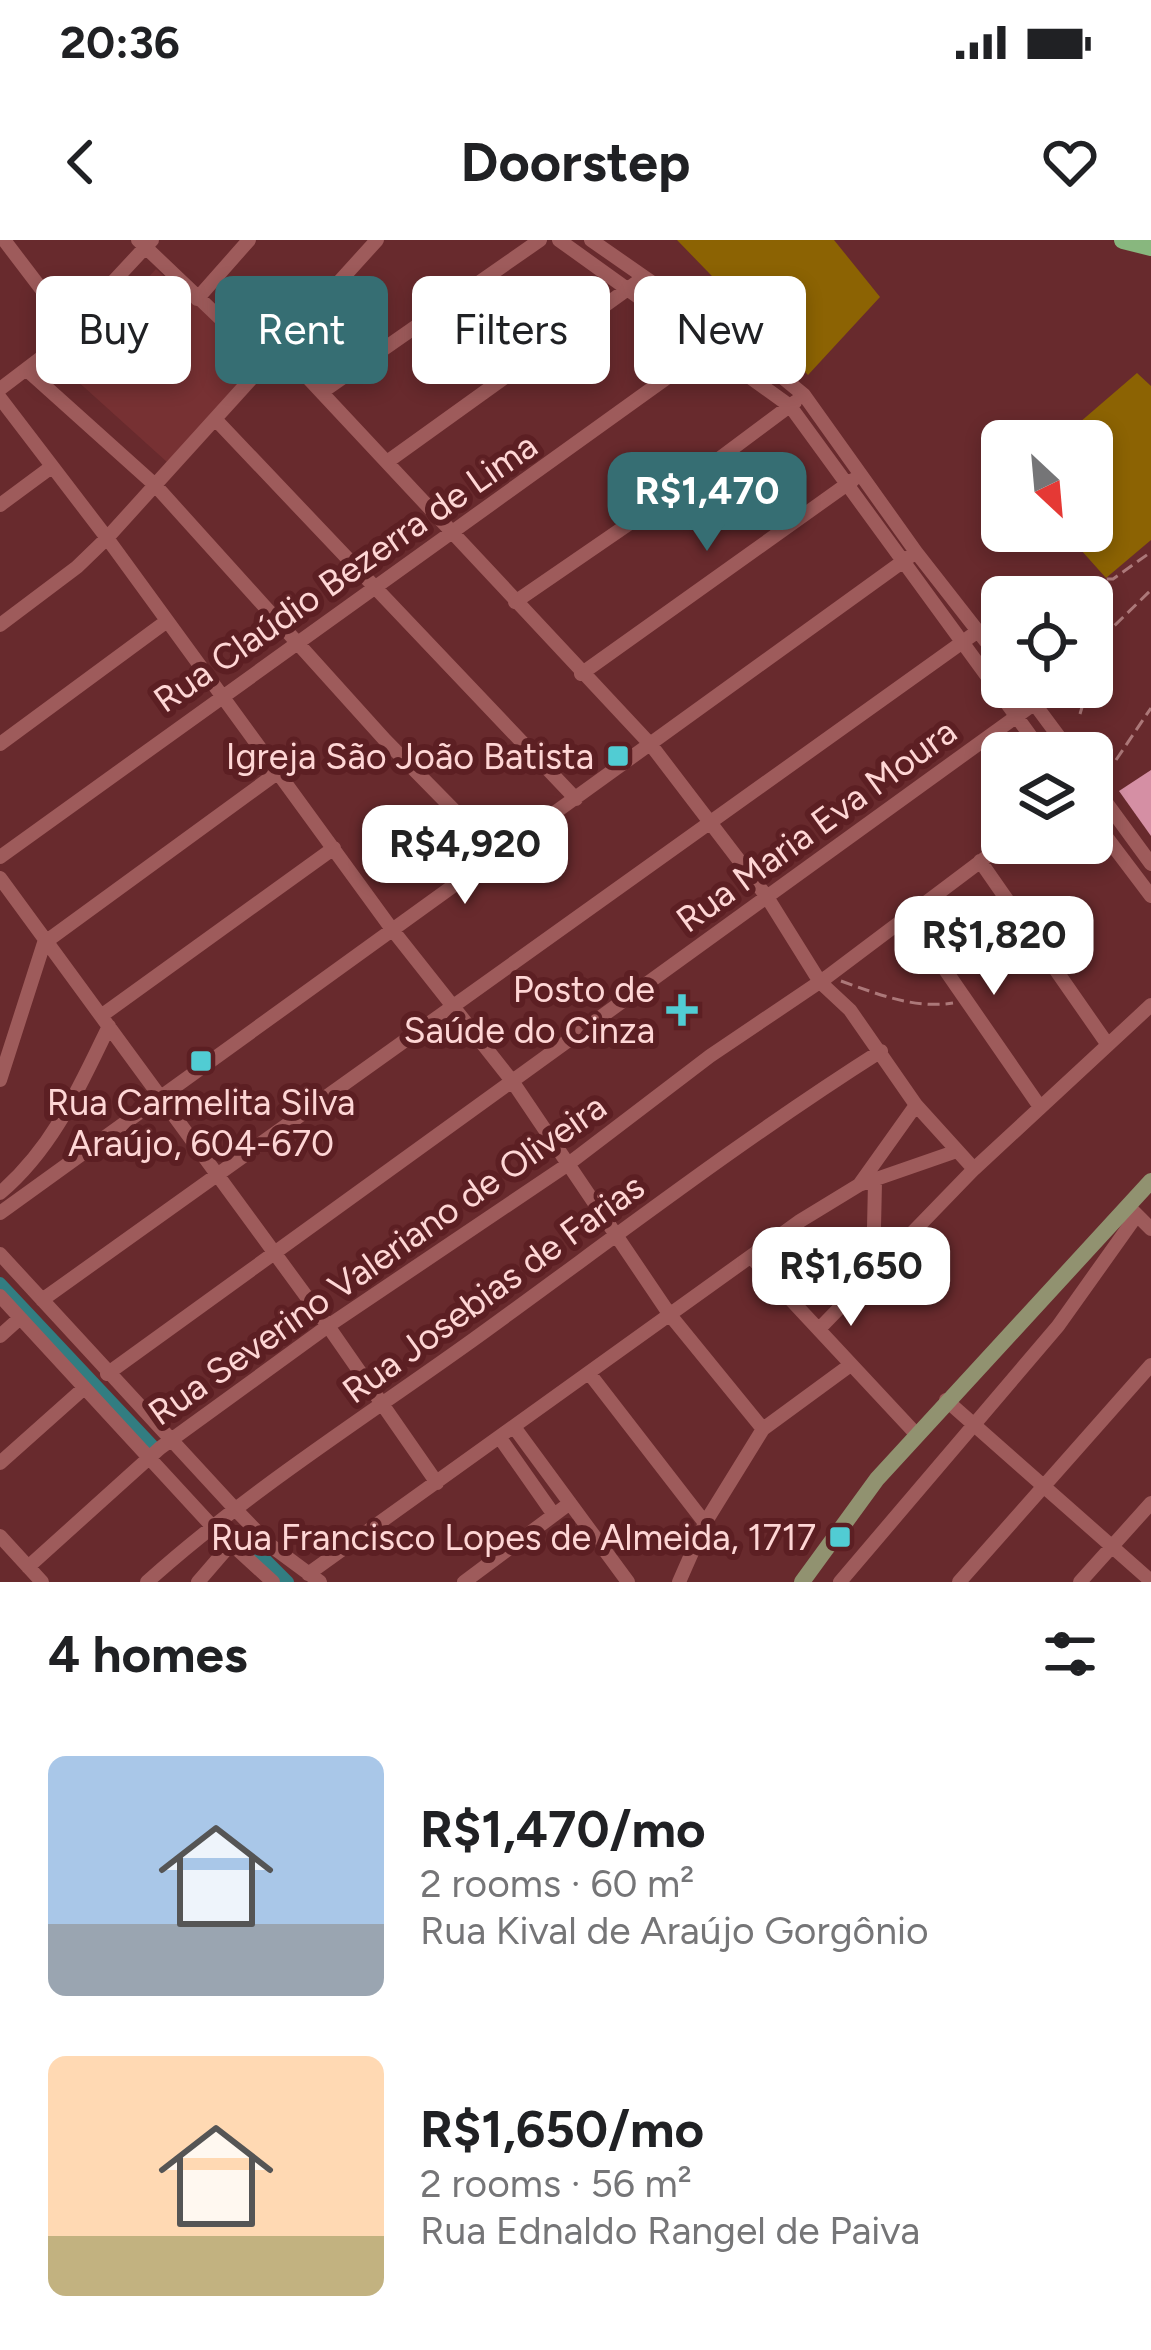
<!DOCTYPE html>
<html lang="en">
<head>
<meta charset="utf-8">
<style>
  body { margin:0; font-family:Figtree,sans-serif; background:#f6f6f6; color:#202124; height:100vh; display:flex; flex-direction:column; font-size:45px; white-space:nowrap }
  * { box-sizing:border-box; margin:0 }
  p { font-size:39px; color:#757577 }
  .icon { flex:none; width:66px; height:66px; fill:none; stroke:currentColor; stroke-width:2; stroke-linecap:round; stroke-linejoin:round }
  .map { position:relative; height:1342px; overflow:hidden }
  .sheet { display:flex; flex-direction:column; background:#fff; flex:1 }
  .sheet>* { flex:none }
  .guide { position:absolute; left:36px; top:36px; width:1080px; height:108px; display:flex; gap:24px }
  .needle { width:78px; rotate:154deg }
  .buttons { position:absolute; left:981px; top:180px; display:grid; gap:24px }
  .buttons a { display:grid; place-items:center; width:132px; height:132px; border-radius:18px; background:#fff; box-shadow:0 6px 18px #0003; font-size:60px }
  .price { position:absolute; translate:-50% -102px; padding:0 27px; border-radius:24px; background:#fff; color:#222; font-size:39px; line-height:78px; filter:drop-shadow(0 3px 6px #0008) }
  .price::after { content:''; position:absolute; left:50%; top:72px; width:36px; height:27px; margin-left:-18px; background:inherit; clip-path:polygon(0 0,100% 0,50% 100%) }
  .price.active { background:#366e73; color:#fff }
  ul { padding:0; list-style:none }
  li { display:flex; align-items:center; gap:36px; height:300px; padding:0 48px }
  li span { display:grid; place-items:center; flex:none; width:336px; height:240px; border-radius:18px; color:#555 }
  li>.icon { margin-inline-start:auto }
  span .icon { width:144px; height:144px; fill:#fffc; stroke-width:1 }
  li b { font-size:51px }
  h2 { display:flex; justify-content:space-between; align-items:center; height:144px; padding:0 48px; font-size:51px }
  .tag { padding:0 42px; border-radius:18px; background:#fff; box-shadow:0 6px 18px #0003; font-size:42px; line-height:108px }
  .tag.active { background:#366e73; color:#fff }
  .status { display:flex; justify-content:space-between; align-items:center; height:84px; padding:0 60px; background:#fff; direction:ltr }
  .status svg { height:33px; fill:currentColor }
  header { display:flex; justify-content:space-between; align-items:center; height:156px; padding:0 48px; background:#fff; font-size:54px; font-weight:700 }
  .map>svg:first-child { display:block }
</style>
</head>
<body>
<div class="status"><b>20:36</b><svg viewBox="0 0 49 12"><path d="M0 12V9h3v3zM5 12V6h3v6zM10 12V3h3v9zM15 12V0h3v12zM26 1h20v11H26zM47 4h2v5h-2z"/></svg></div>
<header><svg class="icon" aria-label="back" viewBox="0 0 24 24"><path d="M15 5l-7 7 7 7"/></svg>Doorstep<svg class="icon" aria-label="heart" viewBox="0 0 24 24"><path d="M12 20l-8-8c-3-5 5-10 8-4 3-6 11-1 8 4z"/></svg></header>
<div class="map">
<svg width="1151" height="1342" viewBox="0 0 1151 1342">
  <rect width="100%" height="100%" fill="#682a2d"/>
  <path fill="#773133" d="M156 29 260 123 167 222 64 129Z"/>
  <path fill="#8c6303" d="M677 0H834L880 57 808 135Z
    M1137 133 1151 146V300L1106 338 1064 291H1092V201H1058Z"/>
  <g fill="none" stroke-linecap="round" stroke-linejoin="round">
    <path stroke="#327d81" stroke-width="12" d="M0 1043 156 1209
      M241 1295 288 1342"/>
  </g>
  <path fill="#d58fa4" d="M1151 530V596L1119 551Z"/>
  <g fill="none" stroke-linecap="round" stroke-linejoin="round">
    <path stroke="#ac7879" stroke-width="3" stroke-dasharray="12 6" stroke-linecap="butt" d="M1020 357 1062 340 1113 339 1151 312
      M988 382 1002 370
      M1092 434 1111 389 1151 350
      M1080 474 1088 447
      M1116 520 1151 468
      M841 741C878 754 913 769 953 763"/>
    <path stroke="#9e5b5b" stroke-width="14" d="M4 0 71 88
      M138 0 266 122
      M559 0 790 166 1043 513
      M591 0 749 110 804 155 916 312 1002 422
      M197 59 249 0
      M280 108 651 505 767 657 820 742 850 770 916 865 974 929
      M27 130 155 245 385 500 498 615
      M0 149 46 114 152 0
      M322 152 540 0
      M0 158 107 298 391 688 512 841 670 1075 763 1189
      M217 181 576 559
      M387 222 636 43
      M0 265 50 228
      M515 362 665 259 795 162
      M0 385 77 327 107 298 377 0
      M581 434 853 240
      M1022 447 1071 513
      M0 504 167 381
      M1092 543 1151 624
      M1092 578 1151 656
      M0 617 725 96
      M980 621 1108 805
      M0 638 328 1086 437 1243
      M908 676 1040 867
      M101 776 334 608
      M0 840 44 703 277 533
      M859 945 957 911
      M0 953C53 908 79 848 109 786
      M1131 969 1151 989
      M0 973 916 312
      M0 1014 236 1270 270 1305 320 1342
      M751 1017 917 1195
      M873 1033 875 942
      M0 1056 211 1285 273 1342
      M42 1060 978 391
      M820 1088 974 929 1151 765
      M0 1096 20 1078
      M589 1133 705 1283
      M107 1134 1035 463
      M946 1160 1151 1341
      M514 1187 628 1342
      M500 1198 554 1275
      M0 1223 83 1149
      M0 1296 42 1342
      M28 1327 160 1208 328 1086 567 925 710 816 827 737 1005 603
      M308 1334 800 981 859 945 916 865
      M147 1342C246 1253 361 1180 470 1102 606 1004 739 901 881 811
      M198 1342 230 1305
      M464 1342 570 1263
      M679 1342 705 1283 763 1189 849 1126
      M840 1342 1058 1086 1137 975
      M959 1342 1151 1125
      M1080 1342 1151 1263"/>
    <path stroke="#919270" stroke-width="16" d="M802 1342 877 1239 1151 941"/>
    <path stroke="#88b77e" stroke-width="18" d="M1123 0 1151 7"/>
  </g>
  <g fill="#51ccd3" stroke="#5c1f23" stroke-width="4.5">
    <rect x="606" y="504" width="24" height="24" rx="6"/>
    <path d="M676 752h12v12h12v12h-12v12h-12v-12h-12v-12h12z"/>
    <rect x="189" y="809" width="24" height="24" rx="6"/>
    <rect x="828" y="1285" width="24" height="24" rx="6"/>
  </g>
  <g text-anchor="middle" stroke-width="12" stroke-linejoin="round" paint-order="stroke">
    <g font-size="36" fill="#fed6d5" stroke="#5c1f23">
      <text transform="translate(345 332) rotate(-35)" y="13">Rua Claúdio Bezerra de Lima</text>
      <text transform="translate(816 585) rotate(-36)" y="13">Rua Maria Eva Moura</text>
      <text transform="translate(377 1019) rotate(-35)" y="13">Rua Severino Valeriano de Oliveira</text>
      <text transform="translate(493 1048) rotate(-36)" y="13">Rua Josebias de Farias</text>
    </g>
    <g font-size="36" fill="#fed6d5" stroke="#5c1f23" text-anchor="end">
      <text x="594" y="529">Igreja São João Batista</text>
      <text x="655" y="762">Posto de<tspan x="655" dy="41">Saúde do Cinza</tspan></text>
      <text x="201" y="875" text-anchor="middle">Rua Carmelita Silva<tspan x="201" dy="41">Araújo, 604-670</tspan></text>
      <text x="816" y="1310">Rua Francisco Lopes de Almeida, 1717</text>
    </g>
  </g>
</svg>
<div class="buttons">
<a><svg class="needle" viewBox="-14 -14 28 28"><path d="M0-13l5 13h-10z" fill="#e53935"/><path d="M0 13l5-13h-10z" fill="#757577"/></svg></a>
<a><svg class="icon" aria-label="locate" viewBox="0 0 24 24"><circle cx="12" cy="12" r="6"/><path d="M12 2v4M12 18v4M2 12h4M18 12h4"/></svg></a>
<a><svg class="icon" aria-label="layers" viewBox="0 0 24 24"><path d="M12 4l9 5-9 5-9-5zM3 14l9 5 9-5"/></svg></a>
</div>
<b class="price active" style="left:707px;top:314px">R$1,470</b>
<b class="price" style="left:465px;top:667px">R$4,920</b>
<b class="price" style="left:994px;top:758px">R$1,820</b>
<b class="price" style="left:851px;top:1089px">R$1,650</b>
<div class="guide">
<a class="tag">Buy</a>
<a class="tag active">Rent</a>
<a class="tag">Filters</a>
<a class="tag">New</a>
</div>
</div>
<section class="sheet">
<h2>4 homes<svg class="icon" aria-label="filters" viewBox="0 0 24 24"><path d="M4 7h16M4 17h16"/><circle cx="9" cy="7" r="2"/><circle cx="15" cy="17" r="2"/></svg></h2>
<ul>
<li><span style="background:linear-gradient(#a9c7e8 70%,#9aa5b1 0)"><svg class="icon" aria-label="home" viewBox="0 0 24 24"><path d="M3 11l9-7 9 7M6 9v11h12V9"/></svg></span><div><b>R$1,470/mo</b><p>2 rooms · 60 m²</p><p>Rua Kival de Araújo Gorgônio</p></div></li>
<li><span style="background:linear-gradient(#ffd9b3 75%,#c2b280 0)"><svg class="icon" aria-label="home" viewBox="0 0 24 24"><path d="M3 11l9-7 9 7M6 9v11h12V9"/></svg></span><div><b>R$1,650/mo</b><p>2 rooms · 56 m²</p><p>Rua Ednaldo Rangel de Paiva</p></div></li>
</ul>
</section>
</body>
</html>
